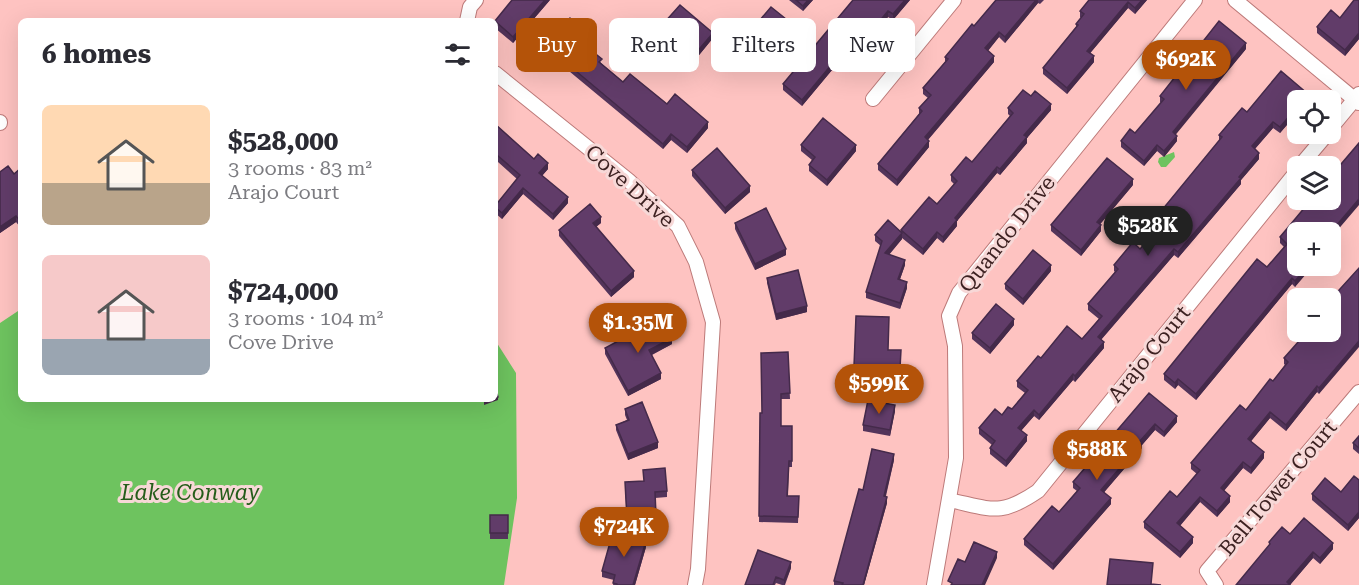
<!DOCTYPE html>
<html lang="en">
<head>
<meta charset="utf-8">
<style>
  body { margin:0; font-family:"Roboto Serif",serif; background:#f2f2f3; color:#2b2b33; height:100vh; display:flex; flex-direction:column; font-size:22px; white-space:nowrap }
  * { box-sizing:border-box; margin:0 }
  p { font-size:20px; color:#7c7c81 }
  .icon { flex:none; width:33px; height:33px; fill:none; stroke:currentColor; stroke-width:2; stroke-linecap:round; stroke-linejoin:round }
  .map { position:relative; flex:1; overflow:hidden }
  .panel { position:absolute; left:18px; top:18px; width:480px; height:384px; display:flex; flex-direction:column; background:#fff; border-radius:9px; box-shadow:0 6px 24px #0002 }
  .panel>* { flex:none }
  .banner { position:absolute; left:516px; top:18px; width:570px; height:54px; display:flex; gap:12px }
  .buttons { position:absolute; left:1287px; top:90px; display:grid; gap:12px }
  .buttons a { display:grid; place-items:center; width:54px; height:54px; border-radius:9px; background:#fff; box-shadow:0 6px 24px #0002; font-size:30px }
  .price { position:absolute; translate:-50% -51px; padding:0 14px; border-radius:21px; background:#b45309; color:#fff; font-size:20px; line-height:39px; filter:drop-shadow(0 2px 3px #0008) }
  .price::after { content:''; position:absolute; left:50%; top:36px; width:18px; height:14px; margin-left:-9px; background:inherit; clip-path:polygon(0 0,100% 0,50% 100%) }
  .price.on { background:#222; color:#fff }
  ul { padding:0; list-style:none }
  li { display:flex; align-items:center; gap:18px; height:150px; padding:0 24px }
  li span { display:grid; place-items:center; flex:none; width:168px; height:120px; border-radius:9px; color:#555 }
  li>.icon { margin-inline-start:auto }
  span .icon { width:72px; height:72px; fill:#fffc; stroke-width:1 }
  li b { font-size:26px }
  h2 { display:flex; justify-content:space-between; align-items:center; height:72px; padding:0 24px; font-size:26px }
  .tag { padding:0 21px; border-radius:9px; background:#fff; box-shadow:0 6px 24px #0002; font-size:21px; line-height:54px }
  .tag.on { background:#b45309; color:#fff }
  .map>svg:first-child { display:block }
</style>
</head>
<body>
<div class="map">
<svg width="1359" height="585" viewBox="0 0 1359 585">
  <rect width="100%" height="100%" fill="#fec3c1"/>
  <path fill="#6ec35f" d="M1174 152 1175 157 1166 167H1161L1158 162 1159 158Z
    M21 309V399H495V340L516 373 517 498 504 585H0V323Z"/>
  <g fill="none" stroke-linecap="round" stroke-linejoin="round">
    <g stroke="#bd7a79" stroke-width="16">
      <path id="minor" d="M1235 0 1359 103
        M467 21 470 7 476 0
        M495 73 628 180 678 226 696 262 713 322 698 569 695 585
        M873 99 954 0
        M0 122V123
        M1330 129 1359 94
        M1300 166 1327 134
        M949 500C992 509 1000 517 1038 491L1298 170
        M934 585 956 458 955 346 949 316 959 293 1195 0
        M1216 585 1207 571 1359 392"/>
    </g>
    <use href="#minor" stroke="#fff" stroke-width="14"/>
  </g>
  <path fill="#53345a" d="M550 0 513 43 495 28V21Z
    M789 0H813L803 11Z
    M853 0H910L893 20 888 17 854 58 847 52 802 106 783 90V84Z
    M996 0H1044L1040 4 1038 3 1005 43 999 37 988 51 994 62 928 140 929 147 897 186 878 170V164L919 114V108L928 98 923 94V88L945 62V57L974 26Z
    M1089 0H1147L1135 14 1128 8 1090 53 1094 62 1067 94 1043 74V68L1076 27V24L1081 18 1080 17V11Z
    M1359 0V39L1345 56 1317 33V27L1340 18Z
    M664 23 713 38 695 60 671 40V35L664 29Z
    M786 25 767 47 772 57 761 71 738 52V46Z
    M585 36 580 41 602 64 623 82 667 104 708 128 687 153 671 140 663 149 546 52V46Z
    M1246 49 1175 134 1177 141 1164 157 1157 151 1144 166 1121 147V141L1135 133 1161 103 1160 102V96Z
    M1281 71 1308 94V100H1298V112L1280 133 1273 128 1255 149 1259 153V159L1241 180V184L1178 258 1174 255 1101 340 1104 342V348L1075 382 1073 380 1039 420 1034 416 1021 431 1027 435V441L1006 467 990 454V448L992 445 979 434V428L995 409 1002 415 1008 407 1012 409 1025 393 1017 387V381L1038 356 1041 358 1067 326 1082 339 1099 319 1088 310V304L1115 272 1114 271V265L1133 242 1140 249 1152 236 1148 232V227L1219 141V135L1242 108 1247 112Z
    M1031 96 1051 110 1027 138V143L1000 175 997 173 957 221V226L943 243 937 238 923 255 902 238V239L889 255 905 265 900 279 907 288 900 309 866 298V292L881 246 875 241V235L901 232V230L937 204 954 184 951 181V175L972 162 1010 116 1008 114V108Z
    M495 124 534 159 548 169 542 176 568 203 553 220 523 194 502 219 495 213V206L517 179 498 162 495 165Z
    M801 145 856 151 827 186 809 171V165L812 160 801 151Z
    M21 168V226L20 227 16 222 0 233V172L14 174Z
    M692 170 750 192 725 214 692 176Z
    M1133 185 1100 224 1101 231 1081 256 1051 231V225Z
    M601 223 596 227 634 277 611 297 559 236V230Z
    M735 223 786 255 755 270 735 229Z
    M1330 232 1295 287 1292 284 1196 400 1178 385 1175 389 1164 380V374L1267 267 1284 247 1280 243V237Z
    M1051 271 1023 305 1005 289V284Z
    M767 278 807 312 776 320 767 283Z
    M856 316 888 350H901L900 373 854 372Z
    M1014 325 990 354 972 339V333Z
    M1330 332 1319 394 1317 392 1286 431 1270 418 1251 441 1264 458 1251 474 1243 468 1224 491 1230 502 1217 517 1200 502 1180 526 1193 543 1180 558 1144 528V522L1177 497 1197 474 1191 469V463L1246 410 1273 381 1285 365 1284 364V358Z
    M672 344 652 355 661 379 628 396 605 354V348Z
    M788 352 790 399H781V426H792V467H789L788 496H799L798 523 759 522 760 413H762Z
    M1149 393 1177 422 1164 437 1155 430 1142 445V448L1104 492 1111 504 1053 570 1024 545V539L1059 512 1077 491 1073 488V482Z
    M625 409 658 448 628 460 616 430V425L627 420 625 415Z
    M895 411 890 436 863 431V425Z
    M1359 436V454L1353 449V443Z
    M894 460 886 496 887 503 864 585H834V581L863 490Z
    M1359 480V518L1348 531 1312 500V494L1341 492Z
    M625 488 667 491V497L655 498 656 522 627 524Z
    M490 515H508V539H490Z
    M1290 534 1333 549 1320 564 1313 558 1290 585 1269 546V542Z
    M646 547 635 585H613L614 580 602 577V571Z
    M791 568 785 585H782L776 583 775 585H745Z"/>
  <path fill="#442a4a" d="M545 0H550L513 43V37Z
    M808 0H813L803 11V6Z
    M905 0H910L893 20V14Z
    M1036 0H1038V3L1005 43V37Z
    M1142 0H1147L1135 14V8Z
    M1128 2V8L1087 57V51Z
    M888 11V17L854 58V52Z
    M786 19V25L764 51V45Z
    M1359 28V39L1345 56V50Z
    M585 30V36L577 45V39Z
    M999 32V37L985 54V48Z
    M713 33V38L695 60V54Z
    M1246 43V49L1173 138V132Z
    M847 46V52L802 106V100Z
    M772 51V57L761 71V65Z
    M994 56V62L925 143V137Z
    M1094 56V62L1067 94V88Z
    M1308 94 1307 100H1302Z
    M1051 104V110L1027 138V143L1000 175V169L1024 135Z
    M1298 106V112L1280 133V127Z
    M708 122V128L687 153V147Z
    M1273 122V128L1252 152V146Z
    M671 134V140L663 149V144Z
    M1177 136V141L1164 157V151Z
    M929 141V147L897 186V180Z
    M856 145V151L827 186V180Z
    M1157 145V151L1144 166V161Z
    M1259 153V159L1241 180V184L1178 258V252Z
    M498 156V162L495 165V159Z
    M548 163V169L539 179V173Z
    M997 167V173L957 221V226L943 243V237L955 218Z
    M1133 179V185L1097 228V222Z
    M750 186V192L725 214V208Z
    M523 188V194L502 219V213Z
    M568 197V203L553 220V214Z
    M1359 199V205L1330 239V233Z
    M16 216V222L0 233V227Z
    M601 217V223L593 229V223Z
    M1101 225V231L1081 256V250Z
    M937 232V238L923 255V249Z
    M902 233V239L885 259V253Z
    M786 249V255L755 270V264Z
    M1174 249V255L1098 343V337Z
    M905 260V265L898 285V279Z
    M1051 265V271L1023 305V299Z
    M1308 266H1313L1295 287V281Z
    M634 271V277L611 297V291Z
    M1292 278V284L1196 400V394Z
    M907 282V288L900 309V303Z
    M807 306V312L776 320V314Z
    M1014 319V325L990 354V348Z
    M672 338V344L649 356V350Z
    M1359 341V347L1319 394V388Z
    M1104 342V348L1075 382V376Z
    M661 373V379L628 396V391Z
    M1073 374V380L1039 420V415Z
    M1178 379V385L1175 389V383Z
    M1317 386V392L1286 431V425Z
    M498 397V400L484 405V402L492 399H495V398Z
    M895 405V411L890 436V430Z
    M1034 410V416L1018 434V428Z
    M1270 412V418L1248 445V439Z
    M1177 416V422L1164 437V432Z
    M1155 424V430L1142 445V448L1101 496V490Z
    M1027 435V441L1006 467V461Z
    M658 442V448L628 460V454Z
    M1264 452V458L1251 474V468Z
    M894 454V460L884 502V496Z
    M1243 462V468L1221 494V488Z
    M1230 496V502L1217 517V511Z
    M887 497V503L864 585H863Z
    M1200 497V502L1177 529V523Z
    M1111 498V504L1053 570V564Z
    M1359 512V518L1348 531V525Z
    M1193 537V543L1180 558V552Z
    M646 541V547L635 585H633Z
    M1333 543V549L1320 564V558Z
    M997 552V558L985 585H982Z
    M1313 552V558L1290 585 1287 582Z
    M791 562V568L784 585V580Z"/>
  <path fill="#613c69" stroke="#442a4a" stroke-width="1.5" d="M512 0H545L513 37 495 21Z
    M796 0H808L803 6Z
    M853 0H905L893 14 888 11 854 52 847 46 802 100 783 84Z
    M996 0H1036L1005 37 999 32 985 48 994 56 925 137 929 141 897 180 878 164 922 111 919 108 931 95 923 88 948 59 945 57 972 24 974 26Z
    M1089 0H1142L1135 8 1128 2 1087 51 1094 56 1067 88 1043 68 1078 25 1076 24 1084 14 1080 11Z
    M1354 0H1359V33L1345 50 1317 27 1331 10 1340 18Z
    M680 5 713 33 695 54 671 34 673 31 664 23Z
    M771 7 786 19 764 45 772 51 761 65 738 46Z
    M570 18 585 30 577 39 602 59 599 62 623 82 630 74 667 104 675 94 708 122 687 147 671 134 663 144 546 46Z
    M1219 21 1246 43 1173 132 1177 136 1164 151 1157 145 1144 161 1121 141 1130 129 1135 133 1164 99 1160 96Z
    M1281 71 1308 94 1302 100H1298V106L1280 127 1273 122 1252 146 1259 153 1239 177 1241 178 1178 252 1174 249 1098 337 1104 342 1075 376 1073 374 1039 415 1034 410 1018 428 1027 435 1006 461 990 448 995 441 979 428 995 409 1002 415 1008 407 1012 409 1028 390 1017 381 1038 356 1041 358 1067 326 1082 339 1102 316 1088 304 1118 269 1114 265 1133 242 1140 249 1155 232 1148 227 1222 137 1219 135 1242 108 1247 112Z
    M1023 90 1031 96 1035 91 1051 104 1024 135 1027 137 1000 169 997 167 955 218 957 220 943 237 937 232 923 249 901 230 929 197 937 204 957 181 951 175 966 157 972 162 1013 113 1008 108Z
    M823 118 856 145 827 180 809 165 815 157 801 145Z
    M495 124 534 159 538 154 548 163 539 173 568 197 553 214 523 188 502 213 495 207V206L520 175 498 156 495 159Z
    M1359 143V199L1330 233V232H1298V266H1308L1295 281 1292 278 1196 394 1178 379 1175 383 1164 374 1257 259 1267 267 1287 244 1280 237 1311 200H1330V177Z
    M717 148 750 186 725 208 692 170Z
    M1107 158 1133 179 1097 222 1101 225 1081 250 1051 225Z
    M8 166 14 174 21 168V220L20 221 16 216 0 227V172Z
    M590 204 601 217 593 223 634 271 611 291 559 230Z
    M766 208 786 249 755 264 735 223Z
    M888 220 902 233 885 253 905 260 898 279 907 282 900 303 866 292 882 241 875 235Z
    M1033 250 1051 265 1023 299 1005 284Z
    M1359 268V341L1319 388 1317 386 1286 425 1270 412 1248 439 1264 452 1251 468 1243 462 1221 488 1230 496 1217 511 1200 497 1177 523 1193 537 1180 552 1144 522 1170 491 1177 497 1200 470 1191 463 1240 405 1246 410 1270 379 1273 381 1288 362 1284 358 1307 332H1330V300Z
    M798 270 807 306 776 314 767 278Z
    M996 304 1014 319 990 348 972 333Z
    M856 316 889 317 888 350H901L900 368 854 366Z
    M661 318 672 338 649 350 661 373 628 391 605 348Z
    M788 352 790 393 781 394V426H792V461H789L787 496H799L798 517 759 516 760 413H762L761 353Z
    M495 387 498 397 495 398Z
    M1149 393 1177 416 1164 432 1155 424 1140 441 1142 442 1101 490 1111 498 1053 564 1024 539 1052 506 1059 512 1080 488 1073 482Z
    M868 400 895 405 890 430 863 425Z
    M642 402 658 442 628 454 616 425 629 420 625 409Z
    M1359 436V448L1353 443Z
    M872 449 894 454 884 496 887 497 863 585H842L843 583 834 581 859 489 863 490Z
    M665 468 667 491 655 492 656 516 627 518 625 482 644 481 643 470Z
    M1354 476 1359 480V512L1348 525 1312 494 1325 478 1341 492Z
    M490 515H508V533H490Z
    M1304 518 1333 543 1320 558 1313 552 1287 582 1290 585H1236L1270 544 1269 542 1282 527 1290 534Z
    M613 532 646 541 633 585H617V584L613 583 615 575 602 571Z
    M974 542 997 552 982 585H951L952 583 948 581 958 559 965 562Z
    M758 550 791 562 784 580 776 577 773 585H745Z
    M1110 559 1153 563 1151 584 1161 585H1107Z"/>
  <g text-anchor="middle" stroke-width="6" stroke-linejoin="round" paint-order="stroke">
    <g font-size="21" fill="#3d2222" stroke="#f7d8d7">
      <text transform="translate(630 186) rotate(42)" y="7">Cove Drive</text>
      <text transform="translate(1007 234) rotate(-52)" y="7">Quando Drive</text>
      <text transform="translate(1149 354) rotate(-51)" y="7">Arajo Court</text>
      <text transform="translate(1278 488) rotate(-50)" y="7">Bell Tower Court</text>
    </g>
    <g font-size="22" font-style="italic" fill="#255d1a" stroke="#f7d8d7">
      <text x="190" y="500">Lake Conway</text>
    </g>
  </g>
</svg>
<div class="buttons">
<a><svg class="icon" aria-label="locate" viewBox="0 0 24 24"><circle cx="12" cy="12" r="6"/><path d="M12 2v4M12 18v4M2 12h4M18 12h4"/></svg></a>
<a><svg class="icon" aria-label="layers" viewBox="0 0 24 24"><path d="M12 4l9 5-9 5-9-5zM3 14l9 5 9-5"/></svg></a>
<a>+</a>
<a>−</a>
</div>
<b class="price" style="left:1186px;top:91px">$692K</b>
<b class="price on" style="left:1148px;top:257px">$528K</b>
<b class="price" style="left:638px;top:354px">$1.35M</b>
<b class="price" style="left:879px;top:415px">$599K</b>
<b class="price" style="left:1097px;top:481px">$588K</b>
<b class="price" style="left:624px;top:558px">$724K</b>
<div class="banner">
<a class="tag on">Buy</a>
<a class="tag">Rent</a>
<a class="tag">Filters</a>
<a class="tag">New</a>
</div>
<section class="panel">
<h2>6 homes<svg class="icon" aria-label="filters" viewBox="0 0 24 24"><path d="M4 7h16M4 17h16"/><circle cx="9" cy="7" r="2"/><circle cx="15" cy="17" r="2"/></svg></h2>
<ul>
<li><span style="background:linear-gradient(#ffd9b3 65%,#b9a48a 0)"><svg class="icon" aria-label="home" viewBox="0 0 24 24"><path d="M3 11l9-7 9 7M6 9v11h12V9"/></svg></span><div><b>$528,000</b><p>3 rooms · 83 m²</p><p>Arajo Court</p></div></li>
<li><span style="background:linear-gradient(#f6c9c9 70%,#9aa5b1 0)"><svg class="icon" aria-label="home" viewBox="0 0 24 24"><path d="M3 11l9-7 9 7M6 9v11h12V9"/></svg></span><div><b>$724,000</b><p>3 rooms · 104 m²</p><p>Cove Drive</p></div></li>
</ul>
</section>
</div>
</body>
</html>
